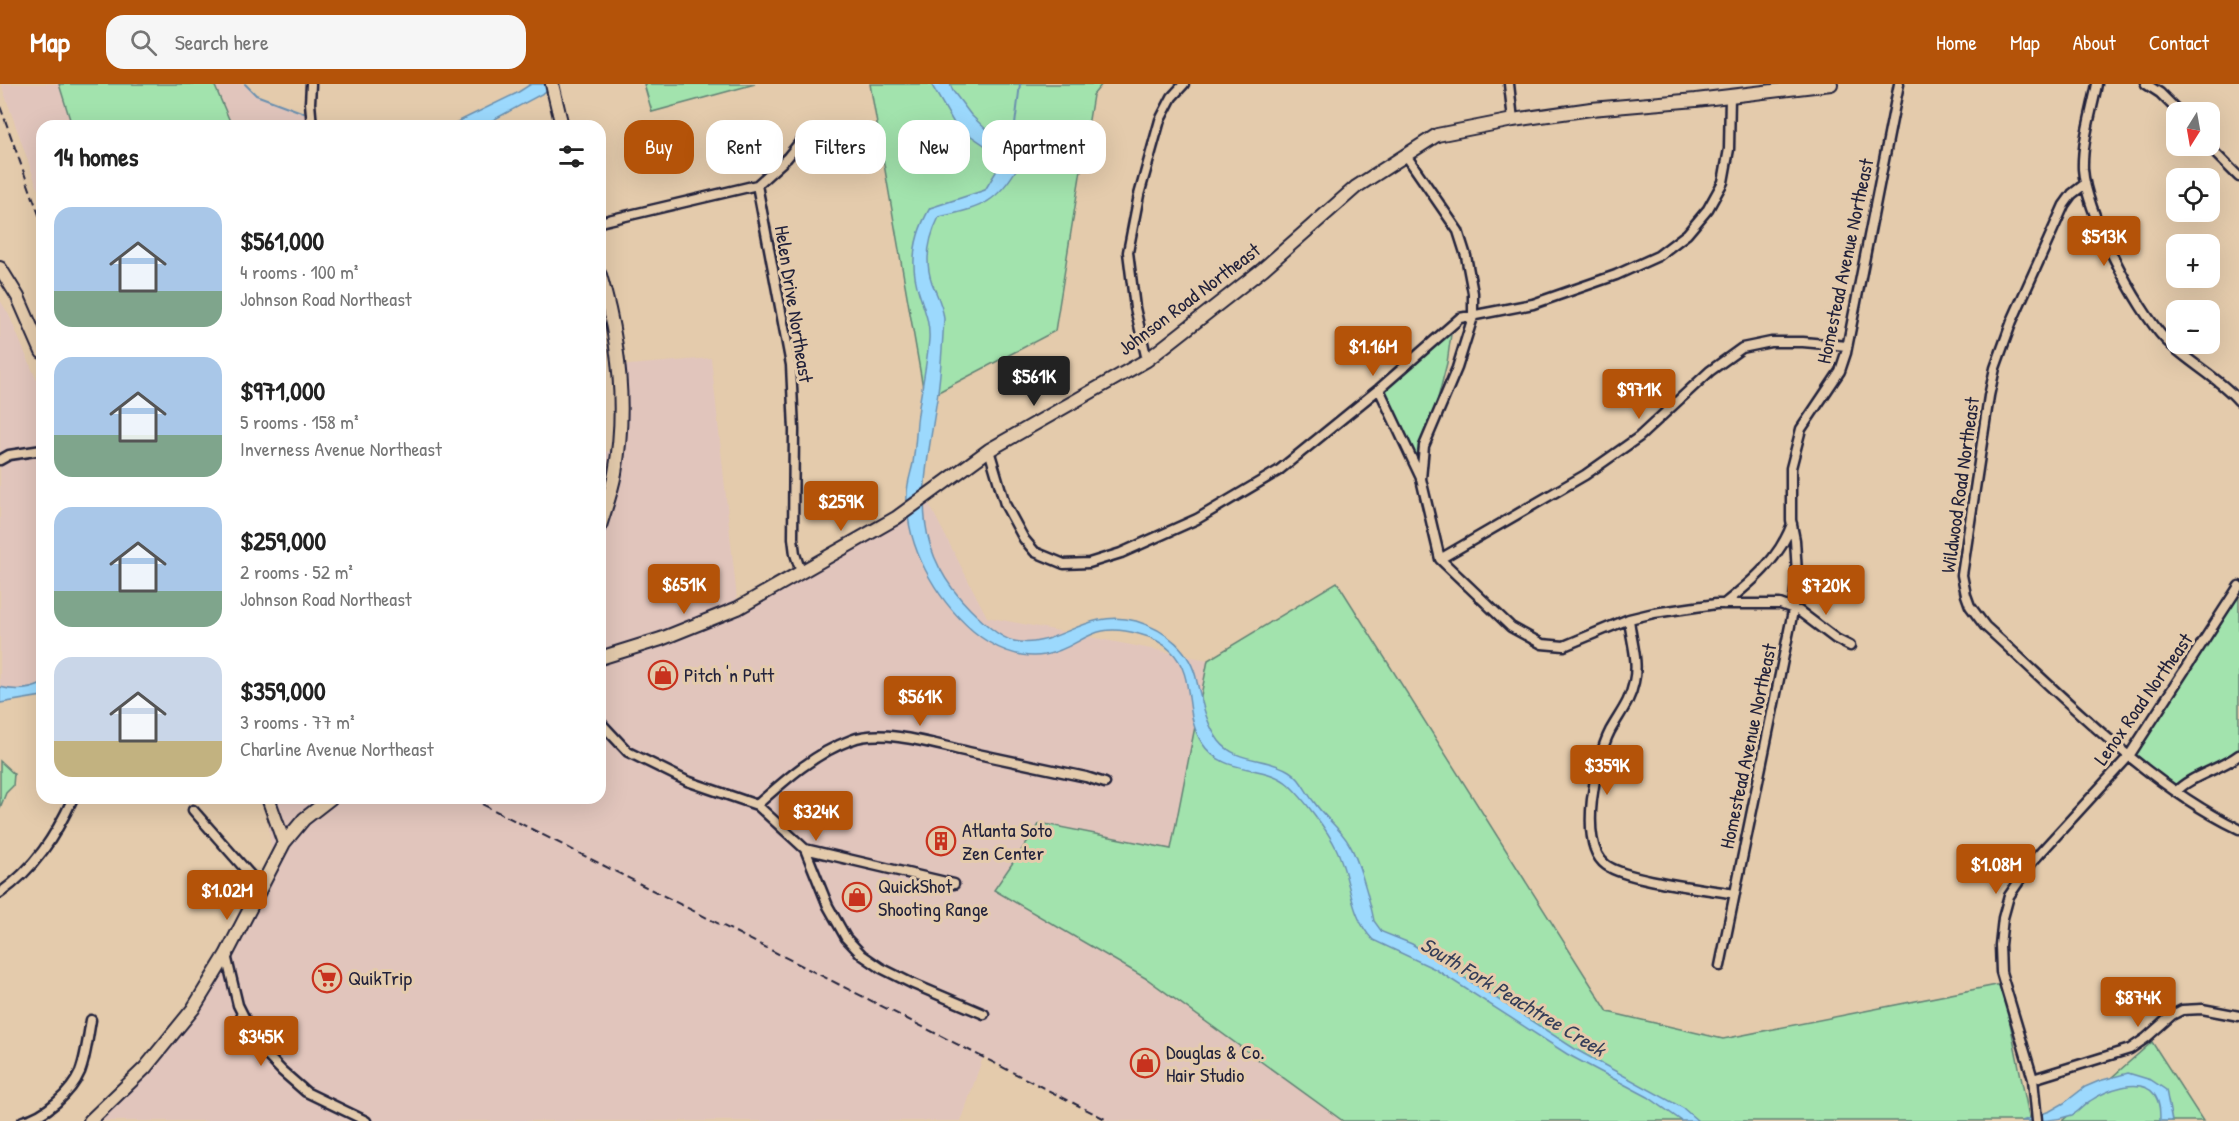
<!DOCTYPE html>
<html lang="en">
<head>
<meta charset="utf-8">
<style>
  body { margin:0; font-family:"Patrick Hand",sans-serif; background:#f6f6f6; color:#222; height:100vh; display:flex; flex-direction:column; font-size:22px; white-space:nowrap }
  * { box-sizing:border-box; margin:0 }
  p { font-size:20px; color:#767676 }
  .icon { flex:none; width:33px; height:33px; fill:none; stroke:currentColor; stroke-width:2; stroke-linecap:round; stroke-linejoin:round }
  .map { position:relative; flex:1; overflow:hidden }
  .sheet { position:absolute; left:36px; top:36px; width:570px; height:684px; display:flex; flex-direction:column; background:#fff; border-radius:18px; box-shadow:0 6px 24px #0002 }
  .sheet>* { flex:none }
  .top-card { position:absolute; left:624px; top:36px; width:570px; height:54px; display:flex; gap:12px }
  .needle { width:39px; rotate:191deg }
  .controls { position:absolute; left:2166px; top:18px; display:grid; gap:12px }
  .controls a { display:grid; place-items:center; width:54px; height:54px; border-radius:12px; background:#fff; box-shadow:0 6px 24px #0002; font-size:30px }
  .price { position:absolute; translate:-50% -51px; padding:0 14px; border-radius:6px; background:#b45309; color:#fff; font-size:20px; line-height:39px; filter:drop-shadow(0 2px 3px #0008) }
  .price::after { content:''; position:absolute; left:50%; top:36px; width:18px; height:14px; margin-left:-9px; background:inherit; clip-path:polygon(0 0,100% 0,50% 100%) }
  .price.active { background:#222; color:#fff }
  ul { padding:0; list-style:none }
  li { display:flex; align-items:center; gap:18px; height:150px; padding:0 18px }
  li span { display:grid; place-items:center; flex:none; width:168px; height:120px; border-radius:18px; color:#555 }
  li>.icon { margin-inline-start:auto }
  span .icon { width:72px; height:72px; fill:#fffc; stroke-width:1 }
  li b { font-size:26px }
  h2 { display:flex; justify-content:space-between; align-items:center; height:72px; padding:0 18px; font-size:26px }
  .tag { padding:0 21px; border-radius:18px; background:#fff; box-shadow:0 6px 24px #0002; font-size:21px; line-height:54px }
  .tag.active { background:#b45309; color:#fff }
  header { display:flex; align-items:center; gap:36px; box-sizing:border-box; height:84px; padding:0 30px; background:#b45309; color:#fff }
  header strong { font-size:28px }
  nav { display:flex; gap:33px; margin-inline-start:auto; font-size:21px }
  .search { width:420px; height:54px; background:#f6f6f6; display:flex; align-items:center; gap:15px; box-sizing:border-box; padding:0 21px; border-radius:18px; color:#767676; font-size:22px }
  .map>svg:first-child { display:block }
</style>
</head>
<body>
<header>
<strong>Map</strong>
<div class="search"><svg class="icon" aria-label="search" viewBox="0 0 24 24"><circle cx="10" cy="10" r="6"/><path d="M15 15l6 6"/></svg>Search here</div>
<nav><a>Home</a><a>Map</a><a>About</a><a>Contact</a></nav>
</header>
<div class="map">
<svg width="2239" height="1037" viewBox="0 0 2239 1037">
  <rect width="100%" height="100%" fill="#e4cbac"/>
  <filter id="ink" filterUnits="userSpaceOnUse"><feTurbulence type="fractalNoise" baseFrequency=".0167" numOctaves="2"/><feDisplacementMap in="SourceGraphic" scale="12" xChannelSelector="R" yChannelSelector="G"/><feConvolveMatrix kernelMatrix="1 2 1 2 8 2 1 2 1" color-interpolation-filters="sRGB"/></filter>
  <g filter="url(#ink)">
    <path fill="#e1c5bc" d="M1 0H245L256 11 290 22 311 33 312 42H42V117Z
      M0 216 9 231 42 309V607L0 610Z
      M711 274 738 524 925 412 987 533 1208 576 1171 765 1040 739 995 806 1146 895 1343 1037H1108L983 973 961 1037H92L190 934 272 773 266 714H600V368L613 367 623 325 617 282Z"/>
    <path fill="#a2e3ad" stroke="#628274" stroke-width="1.5" d="M59 0H214L232 42H72Z
      M644 0H755L652 28Z
      M870 0H1102L1093 11 1055 247 925 315Z
      M1452 243 1447 279 1420 385 1381 300 1419 264Z
      M1337 498 1608 928 1723 955 2002 900 2030 1037H1343L1147 895 994 806 1040 739 1171 765 1208 576Z
      M2239 505V671L2231 679 2176 711 2129 669Z
      M0 677 14 690 13 702 6 709 0 724Z
      M2152 958 2203 1037H2062Z"/>
    <path fill="#9cd9fd" stroke="#6b90af" stroke-width="1.5" d="M531 0H560L482 42H449L517 9Z
      M931 0H950L953 7 971 31 992 51 1012 65 1019 81C996 121 981 123 939 133 929 153 924 176 932 199 937 211 943 222 944 235 942 264 941 293 936 321 924 401 906 460 970 525 981 536 999 554 1014 557 1055 567 1085 523 1136 537 1166 546 1191 566 1197 598 1202 618 1206 639 1219 657 1236 679 1267 673 1289 687 1301 694 1305 707 1314 718 1324 733 1340 744 1349 760 1358 773 1371 821 1374 837L1382 848 1412 860 1575 965 1683 1024 1698 1037H1682L1648 1013 1567 970 1435 885 1373 856C1349 832 1351 793 1336 764 1328 747 1303 714 1289 701 1264 679 1223 692 1202 659 1183 630 1196 592 1171 567 1162 558 1151 553 1139 550 1089 536 1085 562 1045 571 1019 576 992 563 973 547 935 514 905 461 907 410 907 399 911 389 913 379 915 365 916 351 917 338 920 310 927 282 929 255 930 238 924 225 919 209 909 179 914 151 930 124L985 106 999 83 993 67 955 41Z
      M42 600V612L0 619V603C14 607 29 606 42 600Z
      M2128 989 2151 996 2166 1006 2172 1037H2160C2160 1028 2160 1018 2154 1010 2140 992 2105 1007 2090 1017 2083 1021 2079 1028 2072 1031 2055 1037 2040 1037 2022 1037L2050 1027 2064 1019 2085 1003 2099 997Z"/>
    <g fill="none" stroke-linecap="round" stroke-linejoin="round">
      <path stroke="#6b90af" stroke-width="2" d="M245 0 256 11 304 29
        M318 37 329 42
        M1012 65 1020 0"/>
      <g stroke="#22223b" stroke-width="13">
        <path id="street" d="M311 0 310 19 312 42
          M1509 0 1513 36
          M2097 0C2092 27 2082 57 2083 85 2086 128 2136 225 2166 256 2189 279 2218 293 2239 317
          M2146 0 2160 9 2179 28
          M2208 62 2239 93
          M1405 70 1458 147 1466 172 1473 209V233L1457 284 1424 362 1421 395 1440 475 1511 543 1542 560 1564 562 1629 535 1654 529 1716 520H1780L1799 527 1836 555 1850 562
          M2085 100 2072 110 2064 121 2012 237 1995 284 1989 312 1962 491 1966 511 1970 522 1985 542C2063 612 2144 699 2239 745
          M757 101 791 281 794 346 793 454 795 470 801 488
          M600 138 757 101 787 74 808 48
          M1147 276 1135 224 1128 168 1139 111 1160 36 1172 13 1184 0
          M1379 305 1421 394
          M989 366 1005 420 1024 455 1035 468 1064 480 1089 479 1121 469 1197 435 1278 387 1379 305 1460 234 1533 220 1616 191 1658 172 1687 150 1708 125 1723 98 1729 65 1730 12
          M0 376 9 371 42 366
          M1440 475 1585 391 1639 353 1710 287 1742 264 1771 258H1803L1847 262
          M1724 520C1753 497 1779 475 1792 440
          M1629 535C1631 556 1639 577 1634 598 1630 618 1620 629 1610 647 1596 674 1577 760 1606 781 1626 796 1706 805 1735 810
          M600 638 628 668 687 697 757 721 805 765 828 822 846 854 862 871 881 884 911 899 984 930
          M2176 708C2188 693 2221 685 2239 671
          M757 721C785 696 815 669 851 656 883 643 940 662 973 669 1010 677 1048 685 1086 693L1105 699
          M193 726 261 803
          M805 765 954 800
          M0 809C35 784 55 753 73 714
          M226 871 238 921 259 963 282 987 306 1008 366 1037
          M1720 882 1792 532 1797 490 1795 456 1791 436V384L1801 345 1840 287 1846 269 1899 0
          M2033 995 2130 965 2146 954 2172 931 2182 926 2202 925 2239 932
          M23 1037C45 1032 71 1009 80 988 86 973 88 952 91 936
          M2037 1037 2033 995 2001 888 2000 861 2003 834 2009 812 2032 778 2129 672 2239 502"/>
      </g>
      <g stroke="#22223b" stroke-width="16">
        <path id="secondary" d="M552 0 562 42
          M0 184 18 213 42 268
          M600 191C619 255 627 323 615 389 612 407 605 425 600 442
          M600 574 661 555 738 524 896 434 989 366 1147 276 1263 185 1356 103 1437 51 1513 36 1591 25 1696 16 1831 0
          M268 714 284 759
          M90 1037 145 984 193 925 226 871 284 759 304 735 331 714"/>
      </g>
      <use href="#street" stroke="#e4cbac" stroke-width="8"/>
      <use href="#secondary" stroke="#e4cbac" stroke-width="12"/>
      <path stroke="#22223b" stroke-width="2" stroke-dasharray="9 4.5" stroke-linecap="butt" d="M0 22 42 139
        M470 714 1109 1037"/>
    </g>
  </g>
  <defs>
    <g id="shop-ring" transform="scale(1.5)"><circle r="9.5" fill="#e4cbac" stroke="#c8321e" stroke-width="1.5"/><path d="M-5-2.5h2.3a2.7 3.5 0 0 1 5.4 0H5L5.5 6h-11ZM-1.5-2.5h3a1.5 2.3 0 0 0-3 0Z" fill="#c8321e"/></g>
    <g id="building-ring" transform="scale(1.5)"><circle r="9.5" fill="#e4cbac" stroke="#c8321e" stroke-width="1.5"/><path d="M-4-6H4V6H1V3H-1V6H-4ZM-2.5-4.3h1.7v1.8h-1.7ZM.8-4.3h1.7v1.8H.8ZM-2.5-1h1.7V.8h-1.7ZM.8-1h1.7V.8H.8Z" fill="#c8321e"/></g>
    <g id="supermarket-ring" transform="scale(1.5)"><circle r="9.5" fill="#e4cbac" stroke="#c8321e" stroke-width="1.5"/><path d="M-6-5.5h2.5l.6 2H6L4.5 2H-2.5L-4.4-4H-6ZM-1.5 3.2a1.3 1.3 0 1 0 .1 0ZM3 3.2a1.3 1.3 0 1 0 .1 0Z" fill="#c8321e"/></g>
  </defs>
  <g fill-rule="evenodd">
    <use href="#shop-ring" x="663" y="591"/>
    <use href="#building-ring" x="941" y="757"/>
    <use href="#shop-ring" x="857" y="813"/>
    <use href="#supermarket-ring" x="327" y="894"/>
    <use href="#shop-ring" x="1145" y="979"/>
  </g>
  <g text-anchor="middle" stroke-width="6" stroke-linejoin="round" paint-order="stroke">
    <g font-size="20" fill="#22223b" stroke="#e4cbac">
      <text transform="translate(1845 177) rotate(-78)" y="7">Homestead Avenue Northeast</text>
      <text transform="translate(1189 215) rotate(-37)" y="7">Johnson Road Northeast</text>
      <text transform="translate(794 220) rotate(81)" y="7">Helen Drive Northeast</text>
      <text transform="translate(1960 401) rotate(-82)" y="7">Wildwood Road Northeast</text>
      <text transform="translate(2143 615) rotate(-55)" y="7">Lenox Road Northeast</text>
      <text transform="translate(1748 662) rotate(-78)" y="7">Homestead Avenue Northeast</text>
    </g>
    <g font-size="20" fill="#22223b" stroke="#e4cbac" text-anchor="start">
      <text x="684" y="598">Pitch 'n Putt</text>
      <text x="962" y="753">Atlanta Soto<tspan x="962" dy="23">Zen Center</tspan></text>
      <text x="878" y="809">QuickShot<tspan x="878" dy="23">Shooting Range</tspan></text>
      <text x="348" y="901">QuikTrip</text>
      <text x="1166" y="975">Douglas &amp; Co.<tspan x="1166" dy="23">Hair Studio</tspan></text>
    </g>
    <g font-size="21" font-style="italic" fill="#343d58" stroke="#e4cbac">
      <text transform="translate(1513 913) rotate(31)" y="7">South Fork Peachtree Creek</text>
    </g>
  </g>
</svg>
<div class="controls">
<a><svg class="needle" viewBox="-14 -14 28 28"><path d="M0-13l5 13h-10z" fill="#e53935"/><path d="M0 13l5-13h-10z" fill="#767676"/></svg></a>
<a><svg class="icon" aria-label="locate" viewBox="0 0 24 24"><circle cx="12" cy="12" r="6"/><path d="M12 2v4M12 18v4M2 12h4M18 12h4"/></svg></a>
<a>+</a>
<a>−</a>
</div>
<b class="price" style="left:2104px;top:183px">$513K</b>
<b class="price" style="left:1373px;top:293px">$1.16M</b>
<b class="price active" style="left:1034px;top:323px">$561K</b>
<b class="price" style="left:1639px;top:336px">$971K</b>
<b class="price" style="left:841px;top:448px">$259K</b>
<b class="price" style="left:684px;top:531px">$651K</b>
<b class="price" style="left:1826px;top:532px">$720K</b>
<b class="price" style="left:920px;top:643px">$561K</b>
<b class="price" style="left:1607px;top:712px">$359K</b>
<b class="price" style="left:816px;top:758px">$324K</b>
<b class="price" style="left:1996px;top:811px">$1.08M</b>
<b class="price" style="left:227px;top:837px">$1.02M</b>
<b class="price" style="left:2138px;top:944px">$874K</b>
<b class="price" style="left:261px;top:983px">$345K</b>
<div class="top-card">
<a class="tag active">Buy</a>
<a class="tag">Rent</a>
<a class="tag">Filters</a>
<a class="tag">New</a>
<a class="tag">Apartment</a>
</div>
<section class="sheet">
<h2>14 homes<svg class="icon" aria-label="filters" viewBox="0 0 24 24"><path d="M4 7h16M4 17h16"/><circle cx="9" cy="7" r="2"/><circle cx="15" cy="17" r="2"/></svg></h2>
<ul>
<li><span style="background:linear-gradient(#a9c7e8 70%,#7fa58c 0)"><svg class="icon" aria-label="home" viewBox="0 0 24 24"><path d="M3 11l9-7 9 7M6 9v11h12V9"/></svg></span><div><b>$561,000</b><p>4 rooms · 100 m²</p><p>Johnson Road Northeast</p></div></li>
<li><span style="background:linear-gradient(#a9c7e8 65%,#7fa58c 0)"><svg class="icon" aria-label="home" viewBox="0 0 24 24"><path d="M3 11l9-7 9 7M6 9v11h12V9"/></svg></span><div><b>$971,000</b><p>5 rooms · 158 m²</p><p>Inverness Avenue Northeast</p></div></li>
<li><span style="background:linear-gradient(#a9c7e8 70%,#7fa58c 0)"><svg class="icon" aria-label="home" viewBox="0 0 24 24"><path d="M3 11l9-7 9 7M6 9v11h12V9"/></svg></span><div><b>$259,000</b><p>2 rooms · 52 m²</p><p>Johnson Road Northeast</p></div></li>
<li><span style="background:linear-gradient(#c9d6e8 70%,#c2b280 0)"><svg class="icon" aria-label="home" viewBox="0 0 24 24"><path d="M3 11l9-7 9 7M6 9v11h12V9"/></svg></span><div><b>$359,000</b><p>3 rooms · 77 m²</p><p>Charline Avenue Northeast</p></div></li>
</ul>
</section>
</div>
</body>
</html>
